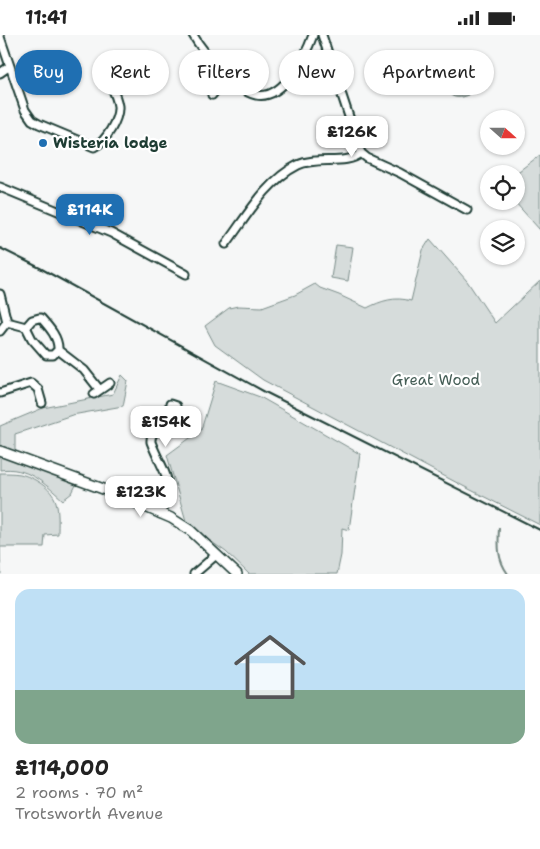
<!DOCTYPE html>
<html lang="en">
<head>
<meta charset="utf-8">
<style>
  body { margin:0; font-family:"Shantell Sans",sans-serif; background:#f2f2f2; color:#222; height:100vh; display:flex; flex-direction:column; font-size:19px; white-space:nowrap }
  * { box-sizing:border-box; margin:0 }
  p { font-size:16px; color:#767676 }
  .icon { flex:none; width:28px; height:28px; fill:none; stroke:currentColor; stroke-width:2; stroke-linecap:round; stroke-linejoin:round }
  .map { position:relative; height:539px; overflow:hidden }
  .sheet { display:flex; flex-direction:column; background:#fff; flex:1 }
  .sheet>* { flex:none }
  .top-card { position:absolute; left:15px; top:15px; width:510px; height:45px; display:flex; gap:10px }
  .needle { width:32px; rotate:111deg }
  .fabs { position:absolute; left:480px; top:75px; display:grid; gap:10px }
  .fabs a { display:grid; place-items:center; width:45px; height:45px; border-radius:50%; background:#fff; box-shadow:0 1px 4px #0004; font-size:25px }
  .price { position:absolute; translate:-50% -42px; padding:0 11px; border-radius:10px; background:#fff; color:#222; font-size:16px; line-height:32px; filter:drop-shadow(0 1px 2px #0008) }
  .price::after { content:''; position:absolute; left:50%; top:30px; width:15px; height:11px; margin-left:-8px; background:inherit; clip-path:polygon(0 0,100% 0,50% 100%) }
  .price.selected { background:#1f6fb2; color:#fff }
  ul { padding:0; list-style:none }
  li { display:grid; align-content:center; gap:10px; height:265px; padding:0 15px }
  li+li { border-top:1px solid #e0e0e0 }
  li span { display:grid; place-items:center; height:155px; border-radius:15px; color:#555 }
  li>.icon { margin-inline-start:auto }
  span .icon { width:90px; height:90px; fill:#fffc; stroke-width:1 }
  li b { font-size:21px }
  .tag { padding:0 18px; border-radius:22px; background:#fff; box-shadow:0 1px 4px #0004; font-size:18px; line-height:45px }
  .tag.selected { background:#1f6fb2; color:#fff }
  .status { display:flex; justify-content:space-between; align-items:center; height:35px; padding:0 25px; background:#fff; direction:ltr }
  .status svg { height:14px; fill:currentColor }
  .map>svg:first-child { display:block }
</style>
</head>
<body>
<div class="status"><b>11:41</b><svg viewBox="0 0 49 12"><path d="M0 12V9h3v3zM5 12V6h3v6zM10 12V3h3v9zM15 12V0h3v12zM26 1h20v11H26zM47 4h2v5h-2z"/></svg></div>
<div class="map">
<svg width="540" height="539" viewBox="0 0 540 539">
  <rect width="100%" height="100%" fill="#f6f7f7"/>
  <filter id="ink" filterUnits="userSpaceOnUse"><feTurbulence type="fractalNoise" baseFrequency=".02" numOctaves="2"/><feDisplacementMap in="SourceGraphic" scale="10" xChannelSelector="R" yChannelSelector="G"/><feConvolveMatrix kernelMatrix="1 2 1 2 8 2 1 2 1" color-interpolation-filters="sRGB"/></filter>
  <g filter="url(#ink)">
    <path fill="#d6dcdb" stroke="#7a8c88" d="M540 120V195L514 166H516L515 139Z
      M430 204 467 246 495 288 540 246V490L463 451 263 345 215 310 205 291 229 273 238 271 262 272 295 260 315 249 320 253 339 260 367 273C381 266 395 261 411 266L423 215Z
      M336 210 353 212 348 246 331 243Z
      M122 340 128 346 123 371 72 380 15 399V417L0 412V391L43 373 113 359Z
      M216 346 260 362 360 419 349 495 342 493 341 520 337 539H249L226 517 189 491 186 486 167 420 201 395Z
      M0 421 10 423 76 450 72 458 63 465C44 448 27 431 0 435Z
      M0 438C7 438 13 438 20 439 33 442 52 453 56 467 59 477 58 489 58 499L45 500 44 512H0L1 539H0Z"/>
    <path fill="#aab5b1" stroke="#72857f" d="M465 22 471 25 472 28 468 43 471 54 468 60C441 71 442 40 454 25Z"/>
    <g fill="none" stroke-linecap="round" stroke-linejoin="round">
      <path stroke="#576d66" stroke-width="1" d="M461 27H465L466 29 463 42 466 53 464 56 458 57 452 53C448 43 452 31 461 27Z"/>
      <path stroke="#72857f" stroke-width="2" d="M499 493C498 510 497 524 508 539"/>
      <g stroke="#1f3d34" stroke-width="11">
        <path id="minor" d="M193 0C201 14 211 25 222 36 230 44 244 58 256 60 283 66 306 20 313 0
          M322 0 361 118 367 123 400 138 467 175
          M0 2 25 75 32 85 39 89 94 112C106 107 119 84 118 71 117 64 114 57 111 51
          M0 38 10 31
          M212 60 227 41
          M0 152 111 198 186 239
          M226 209C247 181 266 146 298 130 317 121 347 131 361 118
          M0 259 7 287 0 296
          M7 287 26 292 32 285 39 283H41C49 292 59 303 58 315L84 335 99 354
          M26 292 32 304 46 320H53L58 315
          M0 358 31 348 38 354 42 368
          M94 359 110 348
          M160 479C176 441 164 441 151 407 150 395 162 394 169 386 173 382 174 377 176 371L170 369
          M194 539 216 520"/>
      </g>
      <g stroke="#1f3d34" stroke-width="12">
        <path id="tertiary" d="M0 416 106 455 171 483 190 495 237 539"/>
      </g>
      <use href="#minor" stroke="#fff" stroke-width="7"/>
      <use href="#tertiary" stroke="#fff" stroke-width="9"/>
      <path stroke="#1f3d34" stroke-width="2" d="M0 213 40 233 265 357 540 495"/>
    </g>
  </g>
  <circle fill="#1f6fb2" stroke="#fff" stroke-width="2" cx="43" cy="108" r="5"/>
  <g text-anchor="middle" stroke-width="4.5" stroke-linejoin="round" paint-order="stroke">
    <g font-size="15" font-weight="bold" fill="#1f3d34" stroke="#fff" text-anchor="start">
      <text x="53" y="113">Wisteria lodge</text>
    </g>
    <g font-size="15" fill="#445d55" stroke="#fff">
      <text x="436" y="350">Great Wood</text>
    </g>
  </g>
</svg>
<div class="fabs">
<a><svg class="needle" viewBox="-14 -14 28 28"><path d="M0-13l5 13h-10z" fill="#e53935"/><path d="M0 13l5-13h-10z" fill="#767676"/></svg></a>
<a><svg class="icon" aria-label="locate" viewBox="0 0 24 24"><circle cx="12" cy="12" r="6"/><path d="M12 2v4M12 18v4M2 12h4M18 12h4"/></svg></a>
<a><svg class="icon" aria-label="layers" viewBox="0 0 24 24"><path d="M12 4l9 5-9 5-9-5zM3 14l9 5 9-5"/></svg></a>
</div>
<b class="price" style="left:352px;top:123px">£126K</b>
<b class="price selected" style="left:90px;top:201px">£114K</b>
<b class="price" style="left:166px;top:413px">£154K</b>
<b class="price" style="left:141px;top:483px">£123K</b>
<div class="top-card">
<a class="tag selected">Buy</a>
<a class="tag">Rent</a>
<a class="tag">Filters</a>
<a class="tag">New</a>
<a class="tag">Apartment</a>
</div>
</div>
<section class="sheet">
<ul>
<li><span style="background:linear-gradient(#bfe0f5 65%,#7fa58c 0)"><svg class="icon" aria-label="home" viewBox="0 0 24 24"><path d="M3 11l9-7 9 7M6 9v11h12V9"/></svg></span><div><b>£114,000</b><p>2 rooms · 70 m²</p><p>Trotsworth Avenue</p></div></li>
</ul>
</section>
</body>
</html>
